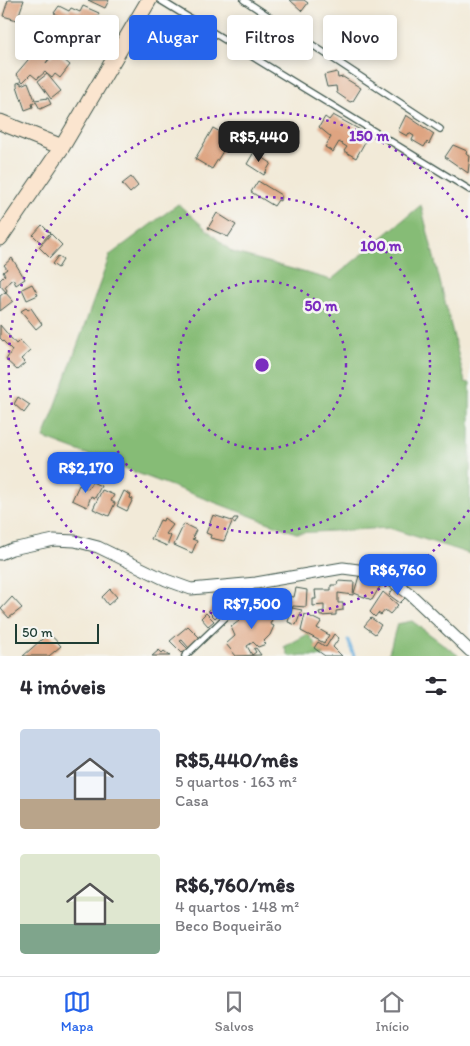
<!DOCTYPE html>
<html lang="pt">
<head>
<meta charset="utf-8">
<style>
  body { margin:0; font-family:Itim,sans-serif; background:#f2f2f3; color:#2b2b33; height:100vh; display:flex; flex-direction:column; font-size:19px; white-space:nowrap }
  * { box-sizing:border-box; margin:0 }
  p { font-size:16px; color:#7c7c81 }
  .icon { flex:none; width:28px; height:28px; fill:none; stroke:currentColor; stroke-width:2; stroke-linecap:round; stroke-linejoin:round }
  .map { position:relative; height:656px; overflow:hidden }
  .drawer { display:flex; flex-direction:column; background:#fff; flex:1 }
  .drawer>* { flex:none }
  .banner { position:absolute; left:15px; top:15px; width:440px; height:45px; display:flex; gap:10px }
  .scale { position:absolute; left:15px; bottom:12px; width:84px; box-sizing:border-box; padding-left:5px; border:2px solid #1f3d34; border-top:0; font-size:14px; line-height:18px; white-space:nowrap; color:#1f3d34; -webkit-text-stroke:4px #f6f6f2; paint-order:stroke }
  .price { position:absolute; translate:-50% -42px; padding:0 11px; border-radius:10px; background:#2563eb; color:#fff; font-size:16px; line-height:32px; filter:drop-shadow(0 1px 2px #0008) }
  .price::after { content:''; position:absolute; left:50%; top:30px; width:15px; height:11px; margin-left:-8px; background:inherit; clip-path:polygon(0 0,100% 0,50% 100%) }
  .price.active { background:#222; color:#fff }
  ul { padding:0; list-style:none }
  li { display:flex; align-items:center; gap:15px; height:125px; padding:0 20px }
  li span { display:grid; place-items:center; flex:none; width:140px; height:100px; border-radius:5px; color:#555 }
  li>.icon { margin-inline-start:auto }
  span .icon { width:60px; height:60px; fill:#fffc; stroke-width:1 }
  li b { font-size:21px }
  h2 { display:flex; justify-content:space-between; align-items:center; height:60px; padding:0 20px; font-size:21px }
  .tag { padding:0 18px; border-radius:5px; background:#fff; box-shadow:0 2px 8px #0003; font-size:18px; line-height:45px }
  .tag.active { background:#2563eb; color:#fff }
  .menu { display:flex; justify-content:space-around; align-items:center; height:70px; border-top:1px solid #e1e1e2; background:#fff; font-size:14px; color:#7c7c81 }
  .menu a { display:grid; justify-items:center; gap:2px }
  .menu .active { color:#2563eb }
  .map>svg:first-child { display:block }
</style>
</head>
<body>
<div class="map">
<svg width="470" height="656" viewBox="0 0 470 656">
  <rect width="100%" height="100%" fill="#f6f6f2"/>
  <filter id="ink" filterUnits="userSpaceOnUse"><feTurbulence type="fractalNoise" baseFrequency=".02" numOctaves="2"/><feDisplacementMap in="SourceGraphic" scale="10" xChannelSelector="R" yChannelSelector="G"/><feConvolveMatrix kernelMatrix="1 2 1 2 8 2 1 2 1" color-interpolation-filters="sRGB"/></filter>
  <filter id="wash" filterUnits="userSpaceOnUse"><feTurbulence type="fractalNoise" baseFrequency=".0096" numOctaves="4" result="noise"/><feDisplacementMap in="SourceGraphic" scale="20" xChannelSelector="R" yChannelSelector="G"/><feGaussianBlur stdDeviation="1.12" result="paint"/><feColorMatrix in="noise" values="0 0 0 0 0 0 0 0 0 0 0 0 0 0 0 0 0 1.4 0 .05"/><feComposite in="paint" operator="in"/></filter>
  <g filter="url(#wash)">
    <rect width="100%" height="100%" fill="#f2ead8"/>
    <path fill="#86bc76" stroke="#527c55" d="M178 204 232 252 331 280 421 205 465 382 470 383V554L389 528 296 533 44 438 110 255Z
      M412 621 459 656H388L397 624Z
      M308 634 324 656H289L284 647Z"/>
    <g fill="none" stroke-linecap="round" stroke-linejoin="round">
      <path stroke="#68aede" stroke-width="3" d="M348 640 354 656"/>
    </g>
    <g id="blocks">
      <path fill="#dea481" d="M8 0H24L17 20 3 16Z
        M88 0H109L105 8Z
        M290 0H304L308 3 302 11Z
        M59 6 69 11 71 8 80 12 83 6 99 13 94 24 87 19 86 21 99 29 92 44 79 37 75 46 60 38 55 48 49 45 57 33 62 34 58 30 59 27 69 32 73 24 54 13Z
        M39 47 51 56 46 63 55 52 70 65 60 78 55 74 52 78 47 74 61 91 51 99 38 81 47 74 45 72 37 79 31 74 23 82 16 74Z
        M337 72 338 78 343 77 361 88 353 101 350 102 337 93 336 86 327 87 324 75Z
        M21 82V85L28 82 35 100 48 98 51 104 40 109 36 102 32 104 33 107 25 110 17 86V83Z
        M333 115 364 132 360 139 365 142 356 158 344 151 347 147 339 142 333 152 325 147 331 137 319 127 325 117 329 120Z
        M406 115 434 134 429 144 427 142 424 147 412 140 414 136 409 133 407 136 398 131Z
        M213 128 231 138 212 169 195 159Z
        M453 145 467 151 466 154 470 156 468 173 445 157Z
        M254 152 271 163 264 175 247 164Z
        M131 177 138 186 130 193 122 184Z
        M258 181 281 195 280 201 278 200 274 206 251 192Z
        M217 213 236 225 228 237 208 228Z
        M42 225 50 233 41 243 33 235Z
        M51 234 62 245 50 258 39 247Z
        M58 256 63 260 58 268 52 264Z
        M12 258 25 279 16 285 13 279 10 281 5 287 7 290 6 292 0 285V280L5 275 3 272 7 269 4 265Z
        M32 284 38 295 27 300 22 289Z
        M5 292 13 301 0 311V296Z
        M26 308 28 310 31 308 42 324 36 329 21 311Z
        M0 325 16 344 20 340 30 351 21 359 25 363 17 370 6 360 12 350 0 338Z
        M18 397 30 405 24 413 14 404Z
        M92 482 101 486 95 498 91 496 87 507 72 500 79 485 88 489Z
        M102 490 114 495 111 501 115 503 109 516 93 509Z
        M124 491 131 495 130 498 133 499 127 511 117 506Z
        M213 515 232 521 234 518H238L235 524 232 522 224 541 210 538 211 535 206 533Z
        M164 518 173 525 166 534 171 536 167 546 151 539 160 520 163 521Z
        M184 524 196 530 193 536 195 538 192 539 197 541 192 553 174 545Z
        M359 576 374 586 377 579 383 581 372 600 354 593Z
        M338 581 354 582 353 595 338 593V603H343V610L336 611V615L320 616 319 612 324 611V605L313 606V599H316L315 590H331V585H337Z
        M296 588 307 590 306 607 293 606 292 608 272 602 273 595 294 597Z
        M394 588 407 596 400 603 389 595Z
        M110 589 117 597 108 605 102 597Z
        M260 591 272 593 271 600 259 598Z
        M383 592 398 605 390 614 385 610 381 615 378 613 375 617 370 612Z
        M12 597 22 608 9 618 1 609Z
        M218 602 222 605 225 602 228 606 215 618 208 611Z
        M257 602 276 611 270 624 274 626 270 635 263 642 266 644 258 647 253 642 247 646 252 655 256 652 254 649 256 648 261 655 236 656 226 644 235 636 231 627 239 621 236 618 243 612 251 615Z
        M292 608 302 610 296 625 288 622Z
        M206 613 214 621 208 626 201 618Z
        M305 614 321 622 317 628 329 635 324 643 301 631Z
        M371 618 381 625 375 634 364 626Z
        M188 626 200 638 189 648 182 640 180 641 188 649 183 654 170 641Z
        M49 633 61 646 49 656H23Z
        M334 634 339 638 333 647 342 656H325L314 648 318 642 326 647Z
        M159 650 162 653 164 651 170 656H152Z"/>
    </g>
  </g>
  <g filter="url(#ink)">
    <use href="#blocks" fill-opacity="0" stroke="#3f574d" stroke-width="1"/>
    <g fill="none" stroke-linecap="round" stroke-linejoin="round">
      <g stroke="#3f574d" stroke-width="8">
        <path id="lane" d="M160 0 470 190
          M244 0 440 129
          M185 656 232 611 254 584"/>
      </g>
      <g stroke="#3f574d" stroke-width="13">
        <path id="street" d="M0 554 12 549 54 540 75 541 98 547 166 580 191 589 256 583 343 568 381 573 410 594 470 651"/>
      </g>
      <g stroke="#3f574d" stroke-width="17">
        <path id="secondary" d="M0 122 62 147
          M0 238 62 147 149 0"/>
      </g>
      <use href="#lane" stroke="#fff" stroke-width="5.5"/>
      <use href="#street" stroke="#fff" stroke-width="11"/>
      <use href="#secondary" stroke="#fbe5cf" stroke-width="15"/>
    </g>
  </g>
  <g fill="none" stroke="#7b2cbf" stroke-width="2.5" stroke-dasharray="2.5 5">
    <circle cx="262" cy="365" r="84"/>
    <circle cx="262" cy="365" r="168"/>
    <path d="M469 510A253 253 0 1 1 469 220"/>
  </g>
  <circle cx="262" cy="365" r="8" fill="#7b2cbf" stroke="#f6f6f2" stroke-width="2.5"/>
  <g font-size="15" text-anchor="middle" font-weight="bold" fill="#7b2cbf" stroke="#f6f6f2" stroke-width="5" stroke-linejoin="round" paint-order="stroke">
    <text x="369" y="141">150 m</text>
    <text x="381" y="251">100 m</text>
    <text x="321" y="311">50 m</text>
  </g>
</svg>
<div class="scale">50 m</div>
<b class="price active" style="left:259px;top:163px">R$5,440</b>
<b class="price" style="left:86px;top:494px">R$2,170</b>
<b class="price" style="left:398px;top:596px">R$6,760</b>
<b class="price" style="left:252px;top:630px">R$7,500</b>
<div class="banner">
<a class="tag">Comprar</a>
<a class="tag active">Alugar</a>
<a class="tag">Filtros</a>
<a class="tag">Novo</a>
</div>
</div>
<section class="drawer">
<h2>4 imóveis<svg class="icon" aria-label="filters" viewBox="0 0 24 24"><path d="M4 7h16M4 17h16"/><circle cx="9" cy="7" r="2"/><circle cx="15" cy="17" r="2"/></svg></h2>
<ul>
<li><span style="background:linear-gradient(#c9d6e8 70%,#b9a48a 0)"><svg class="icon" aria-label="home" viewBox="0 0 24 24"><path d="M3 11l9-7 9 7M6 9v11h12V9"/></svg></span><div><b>R$5,440/mês</b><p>5 quartos · 163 m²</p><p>Casa</p></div></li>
<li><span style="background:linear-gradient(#dfe7d0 70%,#7fa58c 0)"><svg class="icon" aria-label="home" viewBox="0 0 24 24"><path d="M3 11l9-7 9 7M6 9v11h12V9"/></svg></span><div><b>R$6,760/mês</b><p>4 quartos · 148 m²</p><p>Beco Boqueirão</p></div></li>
</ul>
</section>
<nav class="menu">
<a class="active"><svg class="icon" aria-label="map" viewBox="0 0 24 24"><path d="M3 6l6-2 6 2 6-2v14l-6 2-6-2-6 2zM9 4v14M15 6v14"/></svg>Mapa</a>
<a><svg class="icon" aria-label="saved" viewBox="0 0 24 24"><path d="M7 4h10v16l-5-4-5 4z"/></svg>Salvos</a>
<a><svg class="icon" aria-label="home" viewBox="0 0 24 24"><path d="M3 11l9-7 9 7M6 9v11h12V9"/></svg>Início</a>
</nav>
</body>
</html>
